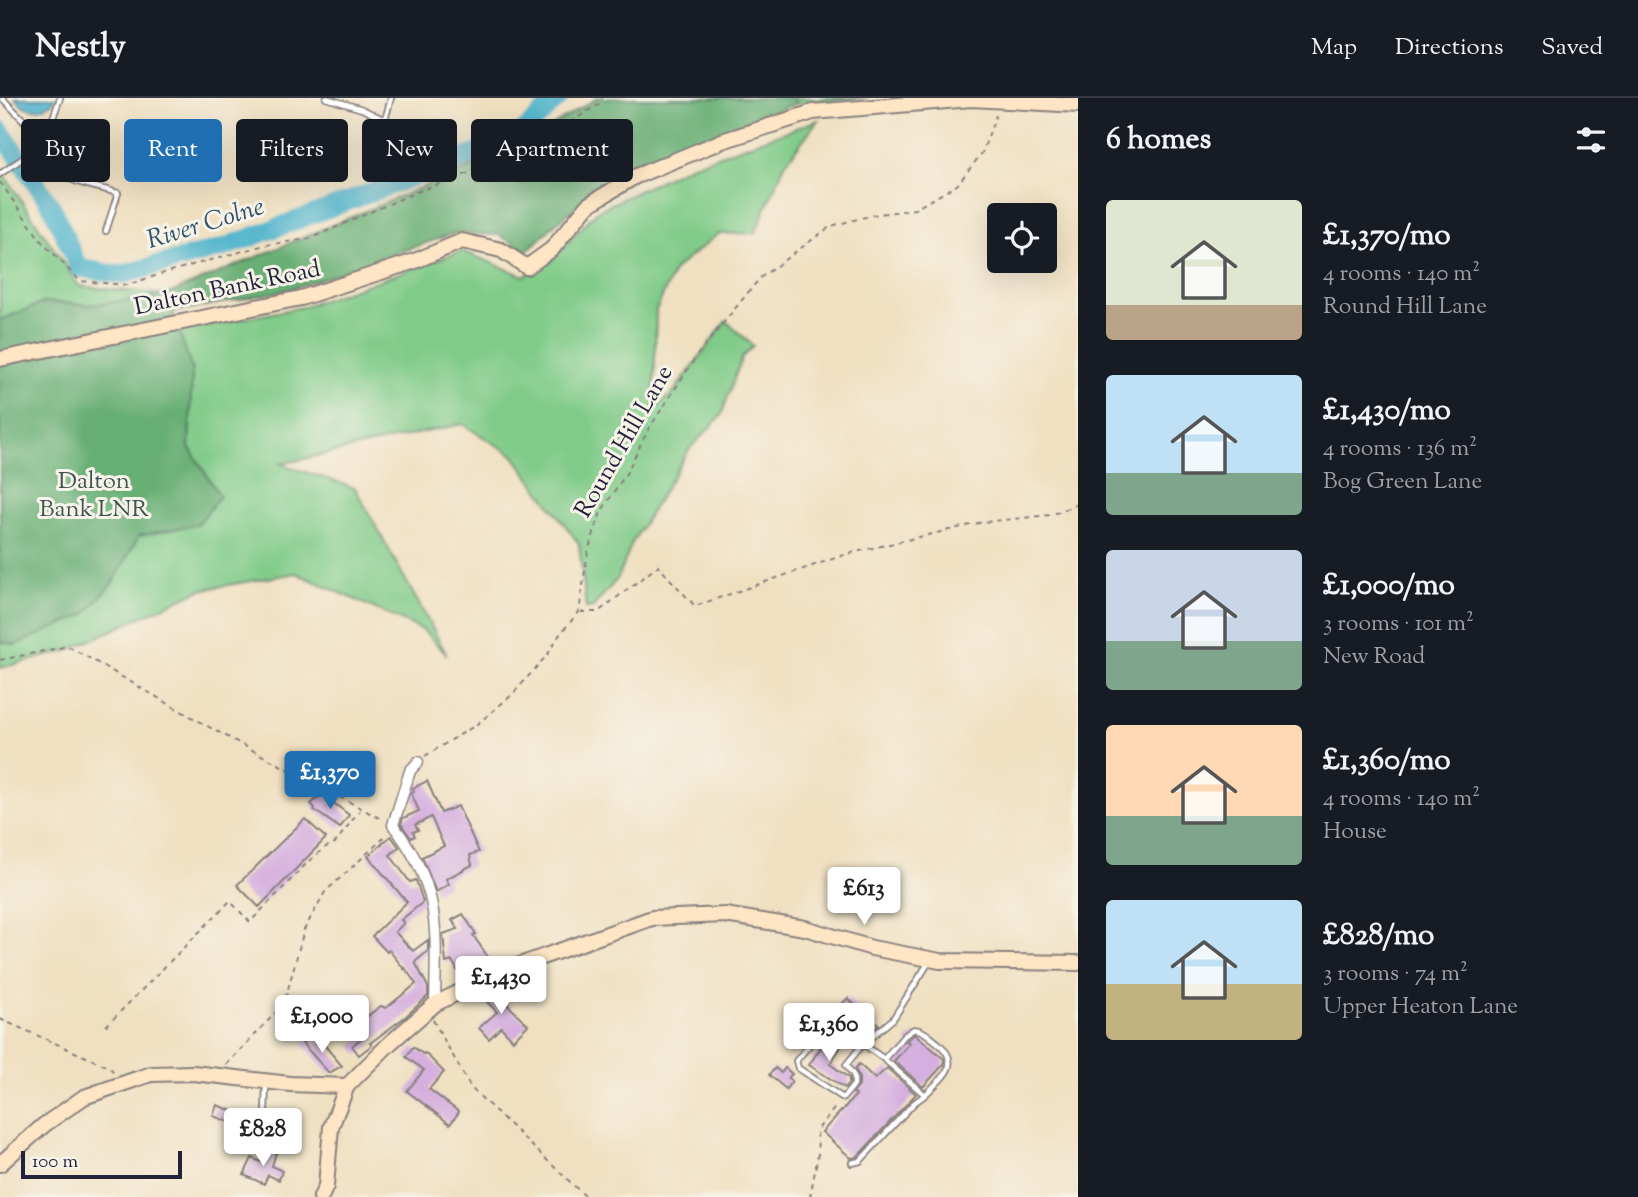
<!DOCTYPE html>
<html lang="en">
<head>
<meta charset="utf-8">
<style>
  body { margin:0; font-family:"Sorts Mill Goudy",serif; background:#20242c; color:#f1f3f6; height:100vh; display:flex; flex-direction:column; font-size:26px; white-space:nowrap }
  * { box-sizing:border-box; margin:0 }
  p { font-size:23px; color:#9ea1a6 }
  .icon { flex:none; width:38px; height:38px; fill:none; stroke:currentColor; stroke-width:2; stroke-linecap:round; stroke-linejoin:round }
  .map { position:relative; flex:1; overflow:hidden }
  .side { display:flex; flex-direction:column; background:#171b24; width:560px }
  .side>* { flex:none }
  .top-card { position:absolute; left:21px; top:21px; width:665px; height:63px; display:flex; gap:14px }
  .fabs { position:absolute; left:987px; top:105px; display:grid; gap:14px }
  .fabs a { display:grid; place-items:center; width:70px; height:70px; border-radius:7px; background:#171b24; box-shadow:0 7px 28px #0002; font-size:35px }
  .scale { position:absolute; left:21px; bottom:18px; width:161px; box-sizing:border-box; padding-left:7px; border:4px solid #22223b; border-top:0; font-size:19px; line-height:24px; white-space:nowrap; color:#22223b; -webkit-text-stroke:5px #f7f3e8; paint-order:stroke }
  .price { position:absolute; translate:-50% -60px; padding:0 16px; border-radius:7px; background:#fff; color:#222; font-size:23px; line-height:46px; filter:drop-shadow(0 2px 4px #0008) }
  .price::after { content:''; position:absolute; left:50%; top:42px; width:21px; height:16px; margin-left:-10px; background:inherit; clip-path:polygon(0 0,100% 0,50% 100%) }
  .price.selected { background:#1f6fb2; color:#fff }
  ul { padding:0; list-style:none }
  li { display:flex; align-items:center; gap:21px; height:175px; padding:0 28px }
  li span { display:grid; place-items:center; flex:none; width:196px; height:140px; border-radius:7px; color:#555 }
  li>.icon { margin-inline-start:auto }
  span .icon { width:84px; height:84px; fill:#fffc; stroke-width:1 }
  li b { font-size:30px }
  h2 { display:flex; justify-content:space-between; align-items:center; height:84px; padding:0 28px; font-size:30px }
  .tag { padding:0 24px; border-radius:7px; background:#171b24; box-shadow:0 7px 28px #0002; font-size:24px; line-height:63px }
  .tag.selected { background:#1f6fb2; color:#fff }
  header { display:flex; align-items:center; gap:42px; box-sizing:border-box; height:98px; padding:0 35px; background:#171b24; border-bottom:2px solid #363941 }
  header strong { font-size:33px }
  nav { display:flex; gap:38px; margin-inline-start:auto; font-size:24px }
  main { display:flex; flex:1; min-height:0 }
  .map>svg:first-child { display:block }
</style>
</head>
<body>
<header>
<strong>Nestly</strong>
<nav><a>Map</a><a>Directions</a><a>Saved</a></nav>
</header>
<main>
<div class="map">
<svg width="1078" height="1099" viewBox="0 0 1078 1099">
  <rect width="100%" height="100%" fill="#f7f3e8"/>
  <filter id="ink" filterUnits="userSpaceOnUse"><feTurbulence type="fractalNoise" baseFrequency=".0143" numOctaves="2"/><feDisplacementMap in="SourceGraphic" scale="14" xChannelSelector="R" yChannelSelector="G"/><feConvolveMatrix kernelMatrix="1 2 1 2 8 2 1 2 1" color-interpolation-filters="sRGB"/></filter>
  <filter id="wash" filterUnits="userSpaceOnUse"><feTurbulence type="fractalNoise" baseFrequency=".00686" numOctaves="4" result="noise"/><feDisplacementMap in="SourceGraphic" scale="28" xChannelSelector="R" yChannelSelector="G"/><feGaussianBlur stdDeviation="1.57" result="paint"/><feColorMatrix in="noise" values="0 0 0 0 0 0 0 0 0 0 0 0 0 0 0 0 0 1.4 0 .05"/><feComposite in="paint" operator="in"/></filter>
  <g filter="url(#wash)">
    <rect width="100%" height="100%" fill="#f0e0c1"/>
    <path fill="#80cb89" stroke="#517662" stroke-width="2" d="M795 0H868L795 6Z
      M818 22 785 66 755 135 718 136 675 171 656 212 654 312 673 295 726 223 753 248 742 259 721 318 690 350 632 445 618 480 593 509 586 510 579 446 513 357 462 326 281 366 355 390 447 557 423 532 296 475 200 492 67 553 0 570V264L168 326 219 398 189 349 192 272 179 233 303 209 462 153 524 178 549 165 597 113 690 68Z
      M0 71 79 188 166 197 91 207 45 204 0 224Z"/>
    <path fill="#68af75" stroke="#456858" stroke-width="2" d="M597 0H795V6L625 69 554 127 527 153 499 137 455 135 289 192 173 214 192 272 189 349 220 398 198 426 139 438 114 483 86 516 16 547 0 544V222L45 204 91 207 166 197 518 49Z"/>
    <path fill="#4cb2cb" stroke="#376a83" stroke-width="2" d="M15 0H56C45 15 26 15 15 0Z"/>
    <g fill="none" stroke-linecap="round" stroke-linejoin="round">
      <path stroke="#4cb2cb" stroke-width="19" d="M0 32 52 109 79 170 120 177 222 150 515 41 559 0"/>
    </g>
    <g id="blocks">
      <path fill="#d5afdf" d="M427 683 441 715 458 708 479 754 470 757 472 767 446 781 449 786 436 794 422 759 444 748 431 719 415 727 418 732 413 734 415 738 411 740 401 726 403 720 419 713 411 695 414 694 413 690Z
        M322 696 349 717 340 730 314 712 315 710 311 706Z
        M305 721 326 740 259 809 237 787Z
        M391 738 399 749 390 757 410 784 416 782 423 804 401 822 404 825 395 834 413 853 428 842V853L415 864 428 889V898L405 919 370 945 372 947 359 957 352 948 364 938 349 916 330 932 324 926 345 908 361 923 381 908 386 910 416 886 405 870 404 871 389 852 387 854 372 838 407 804 368 758Z
        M463 816 476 836 473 837 492 865 463 882 452 863 446 865 443 836 458 831 452 822Z
        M495 888 502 894 498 897 528 927 513 942 501 929 489 941 479 930 497 914 478 895 490 890 492 891Z
        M848 900 863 916 866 914 879 927 867 936 855 924 848 931 832 915Z
        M915 936 944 961V966L923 989 894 963 910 945 906 943Z
        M310 938 316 946 320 942 342 968 329 975 302 945Z
        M828 939 839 944 837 948 840 950 830 966 849 980V985L845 990 809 967Z
        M413 949 423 956 425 955 444 974 429 991 459 1014 450 1026 407 993 424 972 406 959Z
        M859 966 875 981 887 970 916 996 857 1059 851 1060 822 1034 856 997 853 995 859 988V978L855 971Z
        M775 970 781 975 785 970 792 976 788 980 792 983 786 991 769 977Z
        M217 1007 238 1015 234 1026 213 1018Z
        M266 1051 276 1055 272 1068 282 1073 279 1082 268 1077 264 1086 244 1077 252 1060 261 1064Z"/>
    </g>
  </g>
  <g filter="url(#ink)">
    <use href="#blocks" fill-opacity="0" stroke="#89817e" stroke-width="2"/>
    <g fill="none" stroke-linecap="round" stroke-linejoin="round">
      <g stroke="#89817e" stroke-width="8">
        <path id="lane" d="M2 0 36 35 48 34 60 0
          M326 0 362 11 385 22 391 0
          M48 34C38 83 82 84 118 95L106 133
          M0 76 45 45
          M884 961 904 938 914 931C924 932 930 939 938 945 963 967 942 979 925 997
          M264 1046 266 984
          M852 1065 860 1063 914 1005 925 997 884 961 863 946 846 967 854 978V987L843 1000 798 970 796 963C823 931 822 925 863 946L893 921 929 864"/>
      </g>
      <g stroke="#89817e" stroke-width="13">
        <path id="street" d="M418 664 410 673 393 727C442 790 436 831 435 906"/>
      </g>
      <g stroke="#89817e" stroke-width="18">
        <path id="secondary" d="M0 261 301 200 415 163 462 143 501 152 527 169 552 151 588 107 634 79 722 43 813 14 971 1 1078 7
          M0 1066 44 1027 84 999 151 976 193 975 290 986 347 988
          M321 1099 326 1088 331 1029 347 988 389 946 435 906 500 874 652 820 725 817 805 830 872 850 940 863 1078 865"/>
      </g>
      <path stroke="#89817e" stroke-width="2" stroke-dasharray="5 5" stroke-linecap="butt" d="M0 84 42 144 80 183 127 187 167 174 265 147 309 141 414 95 513 59 600 6 602 0
        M581 514H598L658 468 695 508 847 456 983 424 1051 417 1078 406
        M0 562 68 548 209 629 383 722
        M425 658 476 627 512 597 548 556 560 536 579 514 588 453 601 414 627 374 648 332 698 256 760 180 831 128 873 117 915 111 957 87 982 55 996 17
        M0 921 109 969 116 976
        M433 922 471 990 586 1099
        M106 928 230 803 250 824 309 763 324 750 335 745 360 712
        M226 967 284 906 304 832 325 794 387 737
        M810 1099 818 1057 817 1032 837 1007"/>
      <use href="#lane" stroke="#fff" stroke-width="4.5"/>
      <use href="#street" stroke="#fff" stroke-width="10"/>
      <use href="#secondary" stroke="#fde5c5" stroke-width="14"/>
    </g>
  </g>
  <g text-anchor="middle" stroke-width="6" stroke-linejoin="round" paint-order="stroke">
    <g font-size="24" fill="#22223b" stroke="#f7f3e8">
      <text transform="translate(227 189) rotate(-12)" y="8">Dalton Bank Road</text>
      <text transform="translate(623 343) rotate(-60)" y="8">Round Hill Lane</text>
    </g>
    <g font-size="24" fill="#3e5552" stroke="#f7f3e8">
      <text x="94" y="390">Dalton<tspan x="94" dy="28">Bank LNR</tspan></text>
    </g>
    <g font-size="26" font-style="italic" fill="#31546d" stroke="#f7f3e8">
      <text transform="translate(205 124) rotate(-17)" y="9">River Colne</text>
    </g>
  </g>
</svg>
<div class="fabs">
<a><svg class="icon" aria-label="locate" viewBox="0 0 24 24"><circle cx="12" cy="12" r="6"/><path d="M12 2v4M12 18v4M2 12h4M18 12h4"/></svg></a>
</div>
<div class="scale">100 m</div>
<b class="price selected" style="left:330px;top:713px">£1,370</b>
<b class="price" style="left:864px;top:829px">£613</b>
<b class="price" style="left:501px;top:918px">£1,430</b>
<b class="price" style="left:322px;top:957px">£1,000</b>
<b class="price" style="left:829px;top:965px">£1,360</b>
<b class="price" style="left:263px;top:1070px">£828</b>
<div class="top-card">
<a class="tag">Buy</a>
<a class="tag selected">Rent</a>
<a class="tag">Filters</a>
<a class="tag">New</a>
<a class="tag">Apartment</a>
</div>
</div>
<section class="side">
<h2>6 homes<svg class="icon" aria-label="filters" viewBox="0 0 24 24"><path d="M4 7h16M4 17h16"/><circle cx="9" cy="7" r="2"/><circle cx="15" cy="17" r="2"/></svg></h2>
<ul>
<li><span style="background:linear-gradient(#dfe7d0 75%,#b9a48a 0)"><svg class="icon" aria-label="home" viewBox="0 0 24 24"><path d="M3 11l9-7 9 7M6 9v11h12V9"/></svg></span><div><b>£1,370/mo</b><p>4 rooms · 140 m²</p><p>Round Hill Lane</p></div></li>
<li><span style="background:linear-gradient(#bfe0f5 70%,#7fa58c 0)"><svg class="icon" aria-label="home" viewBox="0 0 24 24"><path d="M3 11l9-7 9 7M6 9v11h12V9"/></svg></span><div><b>£1,430/mo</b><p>4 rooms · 136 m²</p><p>Bog Green Lane</p></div></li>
<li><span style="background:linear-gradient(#c9d6e8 65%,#7fa58c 0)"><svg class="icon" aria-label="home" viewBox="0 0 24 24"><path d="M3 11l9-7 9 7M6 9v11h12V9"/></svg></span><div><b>£1,000/mo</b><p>3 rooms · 101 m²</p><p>New Road</p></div></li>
<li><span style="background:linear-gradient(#ffd9b3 65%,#7fa58c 0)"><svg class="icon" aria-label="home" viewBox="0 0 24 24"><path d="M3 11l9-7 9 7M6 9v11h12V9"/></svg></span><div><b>£1,360/mo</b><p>4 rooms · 140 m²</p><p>House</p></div></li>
<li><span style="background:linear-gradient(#bfe0f5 60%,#c2b280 0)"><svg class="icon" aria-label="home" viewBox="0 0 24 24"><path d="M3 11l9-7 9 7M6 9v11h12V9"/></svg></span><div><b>£828/mo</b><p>3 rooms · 74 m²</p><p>Upper Heaton Lane</p></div></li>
</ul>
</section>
</main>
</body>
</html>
